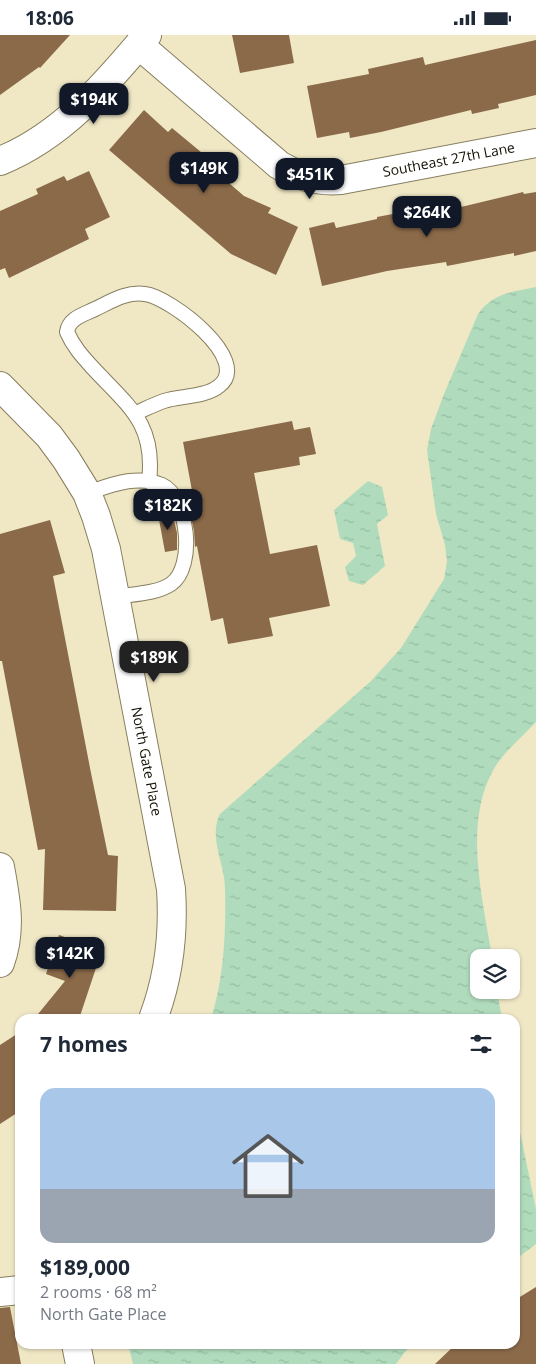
<!DOCTYPE html>
<html lang="en">
<head>
<meta charset="utf-8">
<style>
  body { margin:0; font-family:"Open Sans",sans-serif; background:#f6f6f7; color:#1f2937; height:100vh; display:flex; flex-direction:column; font-size:19px; white-space:nowrap }
  * { box-sizing:border-box; margin:0 }
  p { font-size:16px; color:#747a83 }
  .icon { flex:none; width:28px; height:28px; fill:none; stroke:currentColor; stroke-width:2; stroke-linecap:round; stroke-linejoin:round }
  .map { position:relative; flex:1; overflow:hidden }
  .sheet { position:absolute; left:15px; top:979px; width:505px; height:335px; display:flex; flex-direction:column; background:#fff; border-radius:15px; box-shadow:0 1px 4px #0004 }
  .sheet>* { flex:none }
  .controls { position:absolute; left:470px; top:914px; display:grid; gap:10px }
  .controls a { display:grid; place-items:center; width:50px; height:50px; border-radius:10px; background:#fff; box-shadow:0 1px 4px #0004; font-size:25px }
  .price { position:absolute; translate:-50% -42px; padding:0 11px; border-radius:10px; background:#111827; color:#fff; font-size:16px; line-height:32px; filter:drop-shadow(0 1px 2px #0008) }
  .price::after { content:''; position:absolute; left:50%; top:30px; width:15px; height:11px; margin-left:-8px; background:inherit; clip-path:polygon(0 0,100% 0,50% 100%) }
  .price.current { background:#222; color:#fff }
  ul { padding:0; list-style:none }
  li { display:grid; align-content:center; gap:10px; height:265px; padding:0 25px }
  li+li { border-top:1px solid #e0e1e3 }
  li span { display:grid; place-items:center; height:155px; border-radius:15px; color:#555 }
  li>.icon { margin-inline-start:auto }
  span .icon { width:90px; height:90px; fill:#fffc; stroke-width:1 }
  li b { font-size:21px }
  h2 { display:flex; justify-content:space-between; align-items:center; height:60px; padding:0 25px; font-size:21px }
  .status { display:flex; justify-content:space-between; align-items:center; height:35px; padding:0 25px; background:#fff; direction:ltr }
  .status svg { height:14px; fill:currentColor }
  .map>svg:first-child { display:block }
</style>
</head>
<body>
<div class="status"><b>18:06</b><svg viewBox="0 0 49 12"><path d="M0 12V9h3v3zM5 12V6h3v6zM10 12V3h3v9zM15 12V0h3v12zM26 1h20v11H26zM47 4h2v5h-2z"/></svg></div>
<div class="map">
<svg width="536" height="1329" viewBox="0 0 536 1329">
  <defs>
    <pattern id="water-ripples" width="26" height="14" patternUnits="userSpaceOnUse" patternTransform="scale(1.25)"><rect width="26" height="14" fill="#b0dcbd"/><path d="M2 4q2-2 4 0t4 0M15 11q2-2 4 0t4 0" fill="none" stroke="#96bca1"/></pattern>
  </defs>
  <rect width="100%" height="100%" fill="#f0e8c5"/>
  <path fill="url(#water-ripples)" d="M536 252V687C523 701 505 716 495 732 462 786 483 865 492 922H479V955H497L502 984H211C224 942 226 898 225 854 225 829 208 802 220 779L371 646 401 613 444 544 447 526 445 510 436 479 427 415 431 394 444 359 478 279C493 258 512 257 536 252Z
    M368 446 382 452 388 480 377 489 385 531 363 550 349 546 345 532 356 521 353 508 340 504 334 475Z
    M515 1073 536 1174V1209L515 1225Z
    M128 1309H411L396 1329H133Z"/>
  <path fill="#8b6a49" d="M0 0H70L40 33 39 32 0 60Z
    M232 0H289L294 28 240 38Z
    M536 5V60L498 69 499 73 472 79 471 75 381 97 350 103 349 97 317 103 307 51 369 39 368 34 423 22 425 30Z
    M144 75 168 97 172 93 219 132 215 136 244 161 271 173 268 178 298 192 276 240 231 219 109 115Z
    M89 136 110 182 85 194 89 204 9 243 5 233 0 235V176L38 159 36 154 64 141 67 146Z
    M523 157 524 159 536 157V216L514 221V218L447 231 446 227 387 236 322 251 309 193 334 187 336 193 377 184V182L460 166 461 172Z
    M292 386 294 395 310 392 316 419 299 422 300 430 254 438 270 519 317 510 330 571 269 583 273 601 228 609 223 583 211 586 197 511 195 512 194 496 189 473 195 472 183 407Z
    M172 476 177 498V515L165 517 158 479Z
    M50 485 65 538 53 541 91 738 108 820 118 821 116 876 43 875 45 814 38 815 2 626H0V499Z
    M59 900 102 915 79 984H34L65 946 46 939Z
    M20 997V1076L0 1089V1010Z
    M536 1252V1329H435L456 1309H515V1265Z
    M10 1272 21 1329H0V1273Z"/>
  <g fill="none" stroke-linecap="round" stroke-linejoin="round">
    <g stroke="#867e5f" stroke-width="16">
      <path id="service" d="M136 378C145 374 155 369 164 366 180 361 206 362 219 351 253 325 170 262 145 259 127 256 110 267 95 274 83 280 69 283 67 297 73 311 82 321 92 332 128 371 156 388 149 447
        M87 458C111 450 137 439 162 450 188 462 196 532 171 549 156 559 132 559 115 562"/>
    </g>
    <g stroke="#867e5f" stroke-width="30">
      <g id="minor">
        <path id="s1" d="M139 10 279 130C299 142 319 147 341 145L536 108"/>
        <path d="M0 126C62 101 105 50 147 0"/>
        <path id="s2" d="M0 351 49 401 66 424 87 458 96 481 106 514 171 854C174 899 169 942 153 984"/>
        <path d="M0 832C6 865 12 895 0 928"/>
        <path d="M0 1257 20 1255"/>
        <path d="M76 1309 80 1329"/>
      </g>
    </g>
    <use href="#service" stroke="#fff" stroke-width="14"/>
    <use href="#minor" stroke="#fff" stroke-width="28"/>
  </g>
  <g text-anchor="middle" stroke-width="4" stroke-linejoin="round" paint-order="stroke">
    <g font-size="14" fill="#141105" stroke="#f0e8c5">
      <text dy="5" stroke="none"><textPath href="#s1" startOffset="359">Southeast 27th Lane</textPath></text>
      <text dy="5" stroke="none"><textPath href="#s2" startOffset="414">North Gate Place</textPath></text>
    </g>
  </g>
</svg>
<div class="controls">
<a><svg class="icon" aria-label="layers" viewBox="0 0 24 24"><path d="M12 4l9 5-9 5-9-5zM3 14l9 5 9-5"/></svg></a>
</div>
<b class="price" style="left:94px;top:90px">$194K</b>
<b class="price" style="left:204px;top:159px">$149K</b>
<b class="price" style="left:310px;top:165px">$451K</b>
<b class="price" style="left:427px;top:203px">$264K</b>
<b class="price" style="left:168px;top:496px">$182K</b>
<b class="price current" style="left:154px;top:648px">$189K</b>
<b class="price" style="left:70px;top:944px">$142K</b>
<section class="sheet">
<h2>7 homes<svg class="icon" aria-label="filters" viewBox="0 0 24 24"><path d="M4 7h16M4 17h16"/><circle cx="9" cy="7" r="2"/><circle cx="15" cy="17" r="2"/></svg></h2>
<ul>
<li><span style="background:linear-gradient(#a9c7e8 65%,#9aa5b1 0)"><svg class="icon" aria-label="home" viewBox="0 0 24 24"><path d="M3 11l9-7 9 7M6 9v11h12V9"/></svg></span><div><b>$189,000</b><p>2 rooms · 68 m²</p><p>North Gate Place</p></div></li>
</ul>
</section>
</div>
</body>
</html>
